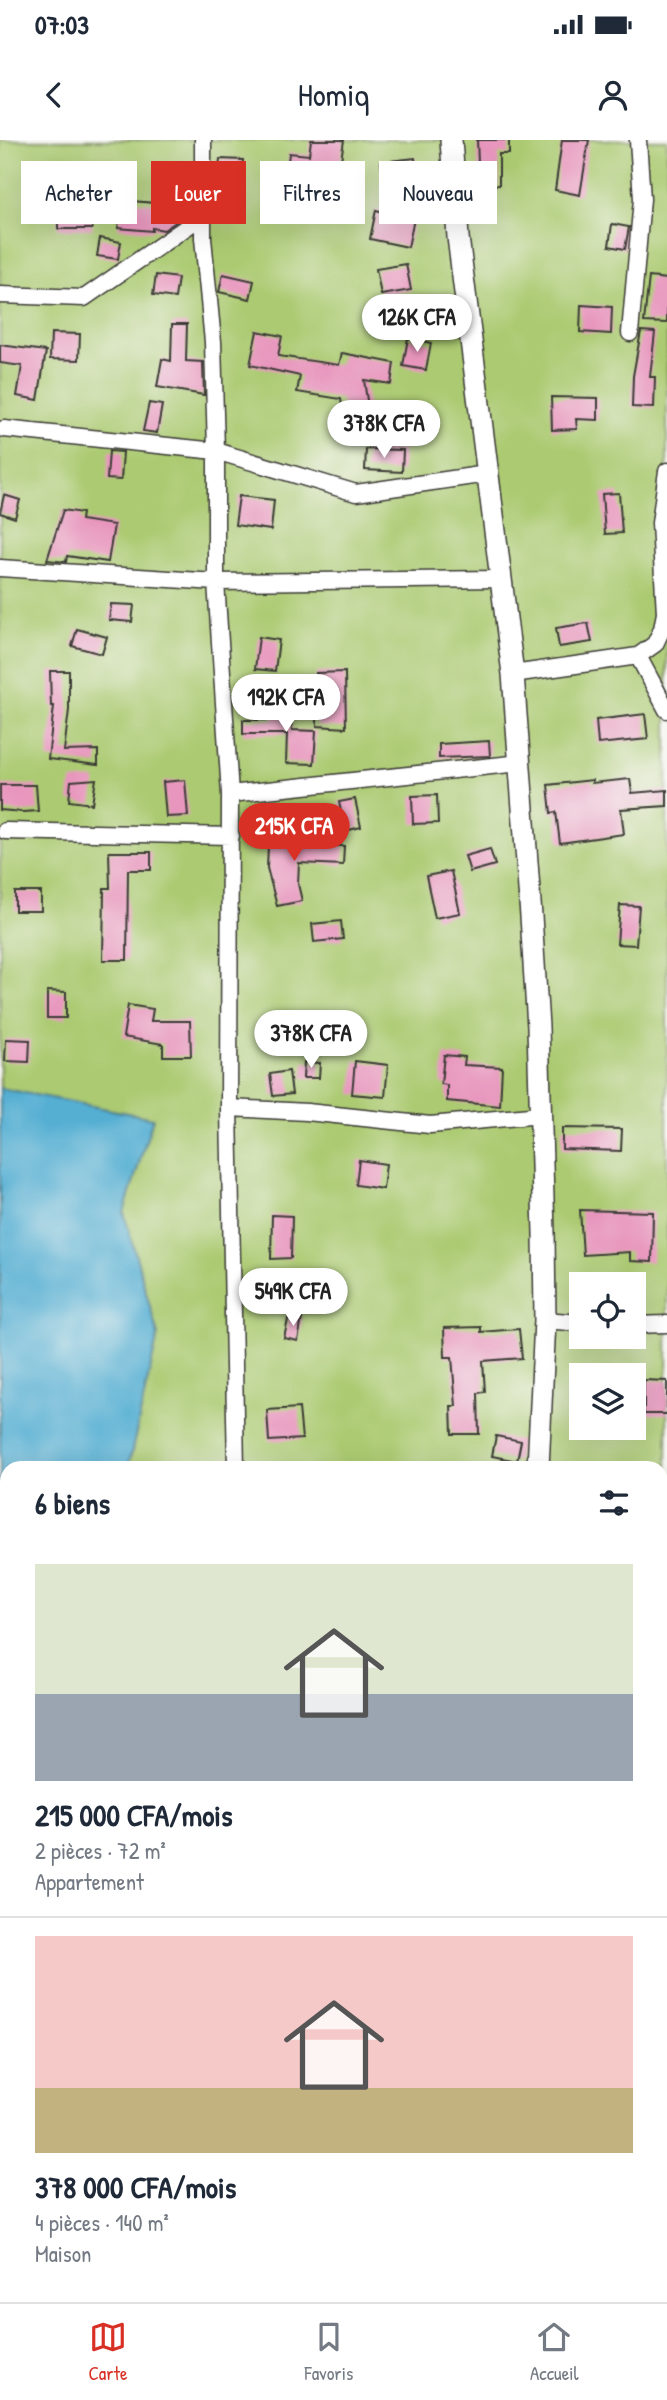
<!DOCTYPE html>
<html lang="fr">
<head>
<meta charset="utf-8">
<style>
  body { margin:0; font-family:"Patrick Hand",sans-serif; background:#f2f2f3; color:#1f2937; height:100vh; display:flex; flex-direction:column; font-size:26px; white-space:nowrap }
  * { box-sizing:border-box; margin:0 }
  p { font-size:23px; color:#747a83 }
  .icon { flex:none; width:38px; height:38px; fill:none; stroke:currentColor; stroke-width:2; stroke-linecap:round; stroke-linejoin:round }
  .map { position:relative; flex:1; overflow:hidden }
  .panel { position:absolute; left:0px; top:1321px; width:668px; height:842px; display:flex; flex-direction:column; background:#fff; border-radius:21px 21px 0 0; box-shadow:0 7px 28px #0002 }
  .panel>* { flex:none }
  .banner { position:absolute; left:21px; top:21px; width:626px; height:63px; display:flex; gap:14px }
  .fabs { position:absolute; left:569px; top:1132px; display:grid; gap:14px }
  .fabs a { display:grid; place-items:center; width:77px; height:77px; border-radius:0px; background:#fff; box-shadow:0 7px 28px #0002; font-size:35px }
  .price { position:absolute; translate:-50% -60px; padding:0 16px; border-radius:24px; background:#fff; color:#222; font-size:23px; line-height:46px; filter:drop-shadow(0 2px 4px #0008) }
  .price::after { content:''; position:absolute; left:50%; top:42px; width:21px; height:16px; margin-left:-10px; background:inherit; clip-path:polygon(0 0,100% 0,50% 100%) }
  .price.current { background:#d93025; color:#fff }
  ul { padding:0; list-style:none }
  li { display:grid; align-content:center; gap:14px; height:371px; padding:0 35px }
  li+li { border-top:2px solid #e0e1e3 }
  li span { display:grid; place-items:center; height:217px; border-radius:0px; color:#555 }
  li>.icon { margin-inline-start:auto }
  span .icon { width:126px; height:126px; fill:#fffc; stroke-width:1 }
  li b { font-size:30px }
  h2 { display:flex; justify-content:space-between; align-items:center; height:84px; padding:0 35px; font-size:30px }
  .pill { padding:0 24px; border-radius:0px; background:#fff; box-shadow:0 7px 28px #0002; font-size:24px; line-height:63px }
  .pill.current { background:#d93025; color:#fff }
  .status { display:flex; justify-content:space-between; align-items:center; height:49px; padding:0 35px; background:#fff; direction:ltr }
  .status svg { height:19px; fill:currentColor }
  header { display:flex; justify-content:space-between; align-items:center; height:91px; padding:0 35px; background:#fff; font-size:32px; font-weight:600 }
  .menu { display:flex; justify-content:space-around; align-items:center; height:98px; border-top:2px solid #e0e1e3; background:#fff; font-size:19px; color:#747a83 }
  .menu a { display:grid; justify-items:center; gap:4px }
  .menu .current { color:#d93025 }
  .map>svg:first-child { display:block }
</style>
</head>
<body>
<div class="status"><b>07:03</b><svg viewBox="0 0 49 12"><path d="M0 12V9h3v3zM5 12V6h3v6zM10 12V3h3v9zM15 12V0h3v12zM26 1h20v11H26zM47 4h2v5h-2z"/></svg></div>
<header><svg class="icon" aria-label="back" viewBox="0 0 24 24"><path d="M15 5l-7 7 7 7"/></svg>Homiq<svg class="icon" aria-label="person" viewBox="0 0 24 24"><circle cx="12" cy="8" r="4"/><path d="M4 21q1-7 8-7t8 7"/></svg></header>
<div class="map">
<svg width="667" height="2162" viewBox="0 0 667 2162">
  <rect width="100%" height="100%" fill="#f6f6f2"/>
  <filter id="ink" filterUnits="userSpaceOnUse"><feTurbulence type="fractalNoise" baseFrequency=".0143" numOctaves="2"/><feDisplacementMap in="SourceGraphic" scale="14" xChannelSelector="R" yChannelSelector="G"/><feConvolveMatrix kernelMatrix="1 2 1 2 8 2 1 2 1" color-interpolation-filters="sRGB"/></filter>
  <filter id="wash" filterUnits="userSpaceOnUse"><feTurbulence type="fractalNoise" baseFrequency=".00686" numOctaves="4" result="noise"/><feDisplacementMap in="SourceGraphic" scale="28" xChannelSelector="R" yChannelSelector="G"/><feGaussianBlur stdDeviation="1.57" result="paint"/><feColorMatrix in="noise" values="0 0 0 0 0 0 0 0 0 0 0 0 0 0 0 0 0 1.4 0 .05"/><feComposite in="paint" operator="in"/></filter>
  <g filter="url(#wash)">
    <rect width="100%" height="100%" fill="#ede5c9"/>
    <path fill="#abca71" stroke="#647346" stroke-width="2" fill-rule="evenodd" d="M0 0H667V2162H0ZM581 1144H634V1197H581ZM581 1236H634V1288H581ZM7 1328H662V2156H7Z"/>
    <path fill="#55afd3" stroke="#386678" stroke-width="2" d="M0 948 153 978 124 1073 158 1195 128 1328H7V1437L0 1440Z"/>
    <g id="blocks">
      <path fill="#e896bd" d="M311 0H344L341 20H354L353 55 325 54V42L286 38 289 13 309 15Z
        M477 0H509V14H499V45L479 44Z
        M562 0H589L580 55 555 50Z
        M415 18 417 35 383 39 381 22Z
        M220 19 243 20 240 52 217 50Z
        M121 60 154 63V70L181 73 180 79 164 90 152 88V91L118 88Z
        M92 67V89H58V68Z
        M376 70 414 79 408 107 370 99Z
        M612 84 629 87 625 109 609 106Z
        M100 98 121 102 118 119 97 116Z
        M406 124 411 150 381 155 376 129Z
        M223 134 254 141 250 159 219 152Z
        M156 135 178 138 175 158 153 155Z
        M649 137 667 139V183L644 182Z
        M581 165 612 167 611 194 580 192Z
        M172 184H187L186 221 203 222 204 255 157 247 162 219 171 221Z
        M257 191 282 196 278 216 339 225 342 213 394 223 391 244 364 240 370 281 401 266 409 283 366 303V297L347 300 341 259 297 252 300 236 250 225Z
        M641 191 655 192 650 237H655L654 268 632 267 633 236Z
        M51 193 80 194 79 220 50 219Z
        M408 198 431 203 426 230 403 226Z
        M0 205 46 211 38 260 17 256 22 226 0 223Z
        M551 257 598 258V280L576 279 577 289 552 290Z
        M149 263 162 265 157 293 143 291Z
        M366 309 403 310 402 332 365 330Z
        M109 311 123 312 121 340 107 339Z
        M619 353 622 393 605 394 602 354Z
        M4 355 20 360 15 378 0 373Z
        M239 356 274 360 271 390 235 385Z
        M63 370 82 373 81 380 114 385 108 422 67 416 66 422 47 420Z
        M111 464 134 465 132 482 109 480Z
        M588 483 592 502 559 507 556 488Z
        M77 489 107 497 102 514 72 506Z
        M259 497 279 500 275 531 255 529Z
        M50 531H69V570L64 611 98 610V625L48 619 54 566H51Z
        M345 532 346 588 317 586 316 533Z
        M290 560 292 590 316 591 314 624 286 623 287 594H243V580H274L273 561Z
        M645 574 648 599 598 604 596 580Z
        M489 601 490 616 439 618V604Z
        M96 639 92 664 69 661 71 641Z
        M630 639 632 653 667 650V666L621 669 624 694 560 703 556 672 551 673 548 645 592 640V643Z
        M185 640 188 676 166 677 163 642Z
        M0 645H36L38 671 23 672 0 670Z
        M437 655 438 683 413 684 412 656Z
        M355 659 361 687 345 691 339 662Z
        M263 691 296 693 295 704 344 706 343 725 299 723 298 744 302 761 277 766 267 728 268 705 262 704Z
        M490 709 495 725 470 732 465 716Z
        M109 712H151V730H128L127 820H103L104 748H110Z
        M451 731 460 773 435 778 426 736Z
        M15 752H41V771H15Z
        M620 765 639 766 636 805 617 804Z
        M341 781 343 799 314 802 312 784Z
        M47 851 66 852V878H47Z
        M128 865 153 869 151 881H190L191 916H163V904L123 897Z
        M317 878 337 882 333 904 313 901Z
        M6 899 30 900 29 922 5 921Z
        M444 915 465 917 464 925 502 927 500 966 447 961V945L441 944Z
        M355 921 388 925 385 957 352 954Z
        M304 922 320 923 319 938H303Z
        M289 931 292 954 273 956 270 934Z
        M562 988 622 989 621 1011 562 1009Z
        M359 1020 386 1024 383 1049 356 1045Z
        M580 1070 653 1072 652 1122 630 1121V1112L583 1115Z
        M272 1075 292 1076 291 1118 271 1119Z
        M273 1145 302 1146 301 1163 272 1161Z
        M289 1175 302 1178 298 1201 284 1198Z
        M481 1187V1192L519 1189 522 1218 483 1221 485 1252 478 1253 479 1294H452L451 1266H456L452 1217H445L444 1188Z
        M644 1240 667 1241V1274H644Z
        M299 1268 302 1299 269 1301 267 1270Z
        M496 1296 521 1301 517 1321 492 1316Z"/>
    </g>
  </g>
  <g filter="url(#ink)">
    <use href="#blocks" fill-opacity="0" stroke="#3b3a36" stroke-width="2"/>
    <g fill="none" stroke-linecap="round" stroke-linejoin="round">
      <g stroke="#3b3a36" stroke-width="19">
        <path id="minor" d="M203 0V98L213 202 216 311V442L230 654 229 968 236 1328
          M0 155 84 158 204 75
          M630 193 642 59 638 0
          M4 289 216 311 356 353 487 334
          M0 428 216 442 500 439
          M638 516 655 504 662 489 665 473 660 383 667 331
          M513 534 638 516 667 570
          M230 654 520 623
          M5 691 231 696
          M229 968 307 972 430 985 541 975
          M545 1180 581 1183
          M634 1185 667 1184
          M0 1649 7 1648
          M662 1684 667 1686
          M0 1812 7 1813
          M662 1946 667 1947
          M662 2094 667 2096
          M0 2141 7 2137
          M40 2156 43 2162
          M179 2156 182 2162"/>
      </g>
      <g stroke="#3b3a36" stroke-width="24">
        <path id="secondary" d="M451 0 458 97 513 534 531 776 538 887 544 1093 545 1180 538 1328
          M361 2162 362 2156"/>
      </g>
      <use href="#minor" stroke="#fff" stroke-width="16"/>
      <use href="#secondary" stroke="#fff" stroke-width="21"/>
    </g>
  </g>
</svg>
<div class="fabs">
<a><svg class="icon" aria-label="locate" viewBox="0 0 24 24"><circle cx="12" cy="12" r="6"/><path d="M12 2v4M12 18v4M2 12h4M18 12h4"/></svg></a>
<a><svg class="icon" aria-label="layers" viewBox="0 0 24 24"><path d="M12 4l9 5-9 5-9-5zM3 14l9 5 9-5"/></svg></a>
</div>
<b class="price" style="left:417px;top:214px">126K CFA</b>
<b class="price" style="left:384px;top:320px">378K CFA</b>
<b class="price" style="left:286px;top:594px">192K CFA</b>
<b class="price current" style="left:294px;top:723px">215K CFA</b>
<b class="price" style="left:311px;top:930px">378K CFA</b>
<b class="price" style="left:293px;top:1188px">549K CFA</b>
<div class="banner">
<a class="pill">Acheter</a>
<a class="pill current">Louer</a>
<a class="pill">Filtres</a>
<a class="pill">Nouveau</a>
</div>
<section class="panel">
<h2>6 biens<svg class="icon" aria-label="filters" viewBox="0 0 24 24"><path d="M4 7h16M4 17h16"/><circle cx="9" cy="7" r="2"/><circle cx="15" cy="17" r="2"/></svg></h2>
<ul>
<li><span style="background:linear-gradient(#dfe7d0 60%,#9aa5b1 0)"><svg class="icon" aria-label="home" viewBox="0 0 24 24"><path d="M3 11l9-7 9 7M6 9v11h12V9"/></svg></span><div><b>215 000 CFA/mois</b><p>2 pièces · 72 m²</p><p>Appartement</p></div></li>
<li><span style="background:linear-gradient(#f6c9c9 70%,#c2b280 0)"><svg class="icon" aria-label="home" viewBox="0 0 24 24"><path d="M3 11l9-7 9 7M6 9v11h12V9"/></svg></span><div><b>378 000 CFA/mois</b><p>4 pièces · 140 m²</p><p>Maison</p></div></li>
</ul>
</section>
</div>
<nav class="menu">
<a class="current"><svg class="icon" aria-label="map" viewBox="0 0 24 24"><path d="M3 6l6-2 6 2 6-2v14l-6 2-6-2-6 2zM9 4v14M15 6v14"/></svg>Carte</a>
<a><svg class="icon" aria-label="saved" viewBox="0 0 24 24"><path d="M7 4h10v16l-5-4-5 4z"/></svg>Favoris</a>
<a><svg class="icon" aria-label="home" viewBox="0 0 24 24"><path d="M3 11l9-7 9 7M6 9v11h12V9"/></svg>Accueil</a>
</nav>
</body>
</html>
